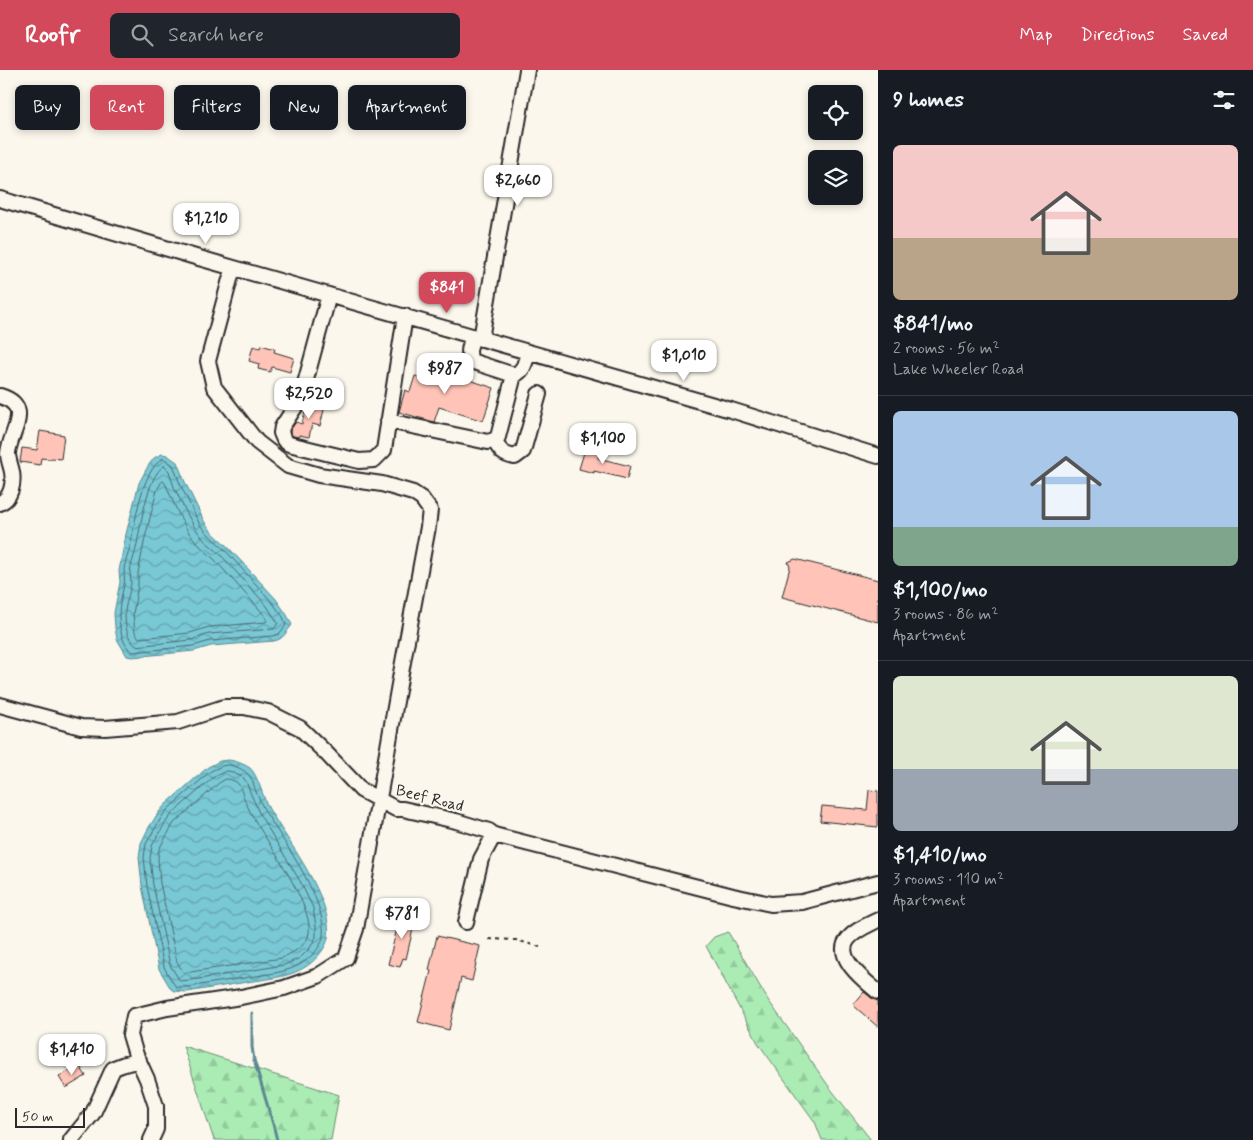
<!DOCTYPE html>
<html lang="en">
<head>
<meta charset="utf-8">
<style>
  body { margin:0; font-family:Mynerve,sans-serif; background:#20242c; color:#f1f3f6; height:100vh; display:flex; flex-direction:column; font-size:19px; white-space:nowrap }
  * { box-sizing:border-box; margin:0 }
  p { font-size:16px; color:#9ea1a6 }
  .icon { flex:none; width:28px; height:28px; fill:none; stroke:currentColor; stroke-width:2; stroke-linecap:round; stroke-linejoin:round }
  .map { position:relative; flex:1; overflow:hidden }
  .details { display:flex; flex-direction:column; background:#171b24; width:375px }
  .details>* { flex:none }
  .banner { position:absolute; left:15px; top:15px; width:475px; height:45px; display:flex; gap:10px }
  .buttons { position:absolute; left:808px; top:15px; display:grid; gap:10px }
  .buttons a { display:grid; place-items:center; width:55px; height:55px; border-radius:8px; background:#171b24; box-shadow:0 2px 8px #0003; font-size:25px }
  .scale { position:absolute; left:15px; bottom:12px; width:70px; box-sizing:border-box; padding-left:5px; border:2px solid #2b2b2b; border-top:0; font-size:14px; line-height:18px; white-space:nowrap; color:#2b2b2b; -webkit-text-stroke:4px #fbf7ec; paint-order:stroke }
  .price { position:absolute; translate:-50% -42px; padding:0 11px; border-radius:10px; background:#fff; color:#222; font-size:16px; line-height:32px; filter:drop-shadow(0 1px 2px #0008) }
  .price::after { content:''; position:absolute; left:50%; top:30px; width:15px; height:11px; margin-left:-8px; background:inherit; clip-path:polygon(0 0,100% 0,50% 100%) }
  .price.current { background:#d1495b; color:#fff }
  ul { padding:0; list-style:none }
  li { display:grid; align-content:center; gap:10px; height:265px; padding:0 15px }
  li+li { border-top:1px solid #363941 }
  li span { display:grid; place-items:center; height:155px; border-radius:8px; color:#555 }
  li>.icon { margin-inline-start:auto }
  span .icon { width:90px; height:90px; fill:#fffc; stroke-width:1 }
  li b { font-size:21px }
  h2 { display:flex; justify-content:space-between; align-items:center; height:60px; padding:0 15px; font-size:21px }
  .chip { padding:0 18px; border-radius:8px; background:#171b24; box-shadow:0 2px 8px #0003; font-size:18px; line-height:45px }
  .chip.current { background:#d1495b; color:#fff }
  header { display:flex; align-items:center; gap:30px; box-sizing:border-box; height:70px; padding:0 25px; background:#d1495b; color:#fff }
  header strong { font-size:24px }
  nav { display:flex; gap:28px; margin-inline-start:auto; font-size:18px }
  .search { width:350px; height:45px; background:#20242c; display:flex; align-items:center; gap:12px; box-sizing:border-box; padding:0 18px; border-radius:8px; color:#9ea1a6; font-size:19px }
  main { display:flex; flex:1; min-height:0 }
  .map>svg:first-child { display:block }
</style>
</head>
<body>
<header>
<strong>Roofr</strong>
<div class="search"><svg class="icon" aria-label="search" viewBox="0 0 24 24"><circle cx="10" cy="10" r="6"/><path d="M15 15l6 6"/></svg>Search here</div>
<nav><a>Map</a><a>Directions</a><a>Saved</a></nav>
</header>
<main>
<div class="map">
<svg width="878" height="1070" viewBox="0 0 878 1070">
  <defs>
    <pattern id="forest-firs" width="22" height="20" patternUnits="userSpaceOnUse" patternTransform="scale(1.25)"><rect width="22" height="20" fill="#abecb5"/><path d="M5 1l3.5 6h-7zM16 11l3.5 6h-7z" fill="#93cb9c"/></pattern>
    <pattern id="water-waves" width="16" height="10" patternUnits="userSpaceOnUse" patternTransform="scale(1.25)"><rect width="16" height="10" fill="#79c8d5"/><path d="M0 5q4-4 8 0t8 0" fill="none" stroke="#63a3ad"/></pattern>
  </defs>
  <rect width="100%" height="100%" fill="#fbf7ec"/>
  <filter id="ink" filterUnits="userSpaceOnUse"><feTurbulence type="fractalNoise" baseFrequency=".02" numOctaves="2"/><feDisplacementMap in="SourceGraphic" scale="10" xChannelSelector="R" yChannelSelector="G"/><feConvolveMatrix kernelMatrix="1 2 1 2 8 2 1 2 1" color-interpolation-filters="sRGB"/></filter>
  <g filter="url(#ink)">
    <path fill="url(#forest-firs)" stroke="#6b8c70" d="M728 862 768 930 830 1018 871 1070H822L815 1052 758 973 706 876 714 867Z
      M183 976 339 1025 331 1070H214Z"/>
    <path fill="url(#water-waves)" stroke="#5a8991" d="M162 384 167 385 177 392 185 412 204 451 212 462 227 476 276 529 287 545 292 555C285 563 284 569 274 571L211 576 194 581 132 587 127 586 117 569 115 558 114 543 120 512 119 501 126 464 139 413 148 396 154 388Z
      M229 690C236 691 244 694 250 698 258 705 263 728 269 739 288 772 334 829 328 868 327 874 323 880 319 885 301 907 273 908 247 912 227 915 207 919 187 922L174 921 171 919 159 899 142 816 139 787 141 773 149 757 159 742 165 735 208 697 220 691Z"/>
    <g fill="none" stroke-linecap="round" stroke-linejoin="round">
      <path stroke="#4a6a6f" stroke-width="1" d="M162 389H165L173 395 180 414 200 455 209 465 224 479 272 532 283 547 286 555 279 564 273 566 210 571 193 576 133 582C122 577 119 556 119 545 119 535 122 524 124 515 125 510 124 504 124 499 125 492 128 485 130 477 135 454 141 402 162 389Z
        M164 396 169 401 174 417 186 442 195 458 204 470 219 483 267 536 278 553 274 559 209 564 191 570 136 576C127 569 125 555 125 544 125 534 130 523 131 513 131 509 130 506 130 502 131 494 134 487 136 479 140 460 147 405 164 396Z
        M163 411 165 413 179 445 189 463 199 475 214 489 261 541 267 549 266 552 209 557 190 563 140 568 138 567 135 562 133 544 138 514V503L145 468 157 420 161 413Z
        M229 695C237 696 247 701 251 708 253 711 254 716 255 719 258 727 262 736 266 743 285 774 327 830 323 867 322 873 318 879 314 883 295 904 270 903 244 908 225 911 206 914 187 917H176L170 908 164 897 147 816 144 787 146 774 154 760 163 745 168 739 211 701 222 696Z
        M229 701 242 707 246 711 250 722 260 745 300 811 313 838 316 856V867L310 878 300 888 284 895 199 909 180 911 170 895 153 815 150 788 152 776 159 763 168 749 173 743 215 706 224 702Z
        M226 709C230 709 237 711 239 715 241 718 242 723 243 726 246 733 249 740 253 747 266 771 318 841 308 867 304 878 291 883 282 888L184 903 177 892 160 813 158 788 159 779 174 753 219 713Z"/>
      <path stroke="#5a8991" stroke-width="3" d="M252 943V977L254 990 273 1054 277 1070"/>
    </g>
    <path fill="#ffc4b7" stroke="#2b2b2b" d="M261 275 275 279 274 282 294 288 290 302 272 297 270 302 258 299 259 294 249 291 253 276 260 278Z
      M426 288 442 293 439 303 459 309 460 307 494 318 483 351 439 337 434 352 399 342 405 320 410 322 415 306 420 307Z
      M309 332 325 336 320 356 312 354 309 367 299 365V367L293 366 290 362V360L296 352 302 354 306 337Z
      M40 361 64 365 61 389 52 388 50 389 41 388 40 395 20 392 22 378 37 380Z
      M585 379 599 383 598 388 630 396 627 409 594 401V403L579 399Z
      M795 489 878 510V552L782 527 790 497 788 492Z
      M869 720 878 721V757L820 751 822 736 867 740Z
      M401 843 416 846 406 889 403 888 400 897 388 894Z
      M437 866 480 876 472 911 461 908 449 960 418 952 431 901 429 900Z
      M864 922 873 929 878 931V957L853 935Z
      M79 995 86 1006 66 1018 59 1007Z"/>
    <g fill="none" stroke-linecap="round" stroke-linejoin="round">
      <g stroke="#2b2b2b" stroke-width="18">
        <path id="minor" d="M0 129 192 186 731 340 878 386
          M329 225 301 328 282 357 281 363 284 370 289 374 359 391 374 390 384 380 405 246
          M473 266C470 275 467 282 471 291L514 305C524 301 525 293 528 283
          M481 269 527 0
          M0 326C34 336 10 362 8 383 8 390 11 396 12 402 14 414 11 428 0 433
          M388 351 488 372 494 370 498 367 514 305
          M494 370C500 381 503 385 515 387L523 381 539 324
          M0 635 81 657 105 658 178 652 224 637H244L268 642 300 658 326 683 361 720 396 739H403L456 751 489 761 494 765 733 826 771 834 802 832 878 812
          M878 850C868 855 855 860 848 869 833 887 865 911 878 922
          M466 852 481 789 494 765
          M71 1070 93 1043 113 999C120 994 130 993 139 990
          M151 1070 156 1059V1036L147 1009 136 985 130 965 134 946 167 938 241 927 284 918 318 906 346 888 356 859 401 603 428 457 430 440 422 429 413 423 382 414 319 405 288 396 257 372 214 317 208 291 233 198"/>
      </g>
      <path stroke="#2b2b2b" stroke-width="2" stroke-dasharray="4 4" stroke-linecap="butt" d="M489 869 516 870 540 877"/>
      <use href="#minor" stroke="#fbf7ec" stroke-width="14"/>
    </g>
  </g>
  <g text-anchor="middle" stroke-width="4.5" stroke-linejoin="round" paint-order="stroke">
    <g font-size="16" fill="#2b2b2b" stroke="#fbf7ec">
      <text transform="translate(430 727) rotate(14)" y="6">Beef Road</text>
    </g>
  </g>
</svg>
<div class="buttons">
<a><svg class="icon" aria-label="locate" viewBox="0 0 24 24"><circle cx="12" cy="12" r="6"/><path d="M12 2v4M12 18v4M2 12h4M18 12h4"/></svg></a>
<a><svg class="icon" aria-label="layers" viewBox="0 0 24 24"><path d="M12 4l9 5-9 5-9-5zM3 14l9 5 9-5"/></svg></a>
</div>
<div class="scale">50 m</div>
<b class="price" style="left:518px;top:137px">$2,660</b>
<b class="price" style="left:206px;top:175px">$1,210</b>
<b class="price current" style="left:447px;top:244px">$841</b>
<b class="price" style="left:684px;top:312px">$1,010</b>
<b class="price" style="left:445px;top:325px">$987</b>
<b class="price" style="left:309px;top:350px">$2,520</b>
<b class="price" style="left:603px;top:395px">$1,100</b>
<b class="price" style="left:402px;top:870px">$781</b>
<b class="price" style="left:72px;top:1006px">$1,410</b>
<div class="banner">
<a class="chip">Buy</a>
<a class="chip current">Rent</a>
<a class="chip">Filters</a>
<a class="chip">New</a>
<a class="chip">Apartment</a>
</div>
</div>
<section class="details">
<h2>9 homes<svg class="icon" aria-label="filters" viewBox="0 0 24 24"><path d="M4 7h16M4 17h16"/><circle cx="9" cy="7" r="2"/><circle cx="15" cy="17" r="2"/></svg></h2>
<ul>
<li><span style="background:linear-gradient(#f6c9c9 60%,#b9a48a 0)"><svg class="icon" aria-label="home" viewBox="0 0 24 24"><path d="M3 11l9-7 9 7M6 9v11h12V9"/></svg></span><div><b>$841/mo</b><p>2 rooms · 56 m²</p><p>Lake Wheeler Road</p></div></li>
<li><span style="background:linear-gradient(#a9c7e8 75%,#7fa58c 0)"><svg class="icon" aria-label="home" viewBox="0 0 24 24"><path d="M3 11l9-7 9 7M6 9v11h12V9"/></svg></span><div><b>$1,100/mo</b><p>3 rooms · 86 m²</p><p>Apartment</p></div></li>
<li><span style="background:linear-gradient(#dfe7d0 60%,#9aa5b1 0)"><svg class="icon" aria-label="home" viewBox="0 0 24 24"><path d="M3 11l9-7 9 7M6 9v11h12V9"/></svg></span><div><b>$1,410/mo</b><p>3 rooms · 110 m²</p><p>Apartment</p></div></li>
</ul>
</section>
</main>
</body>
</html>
